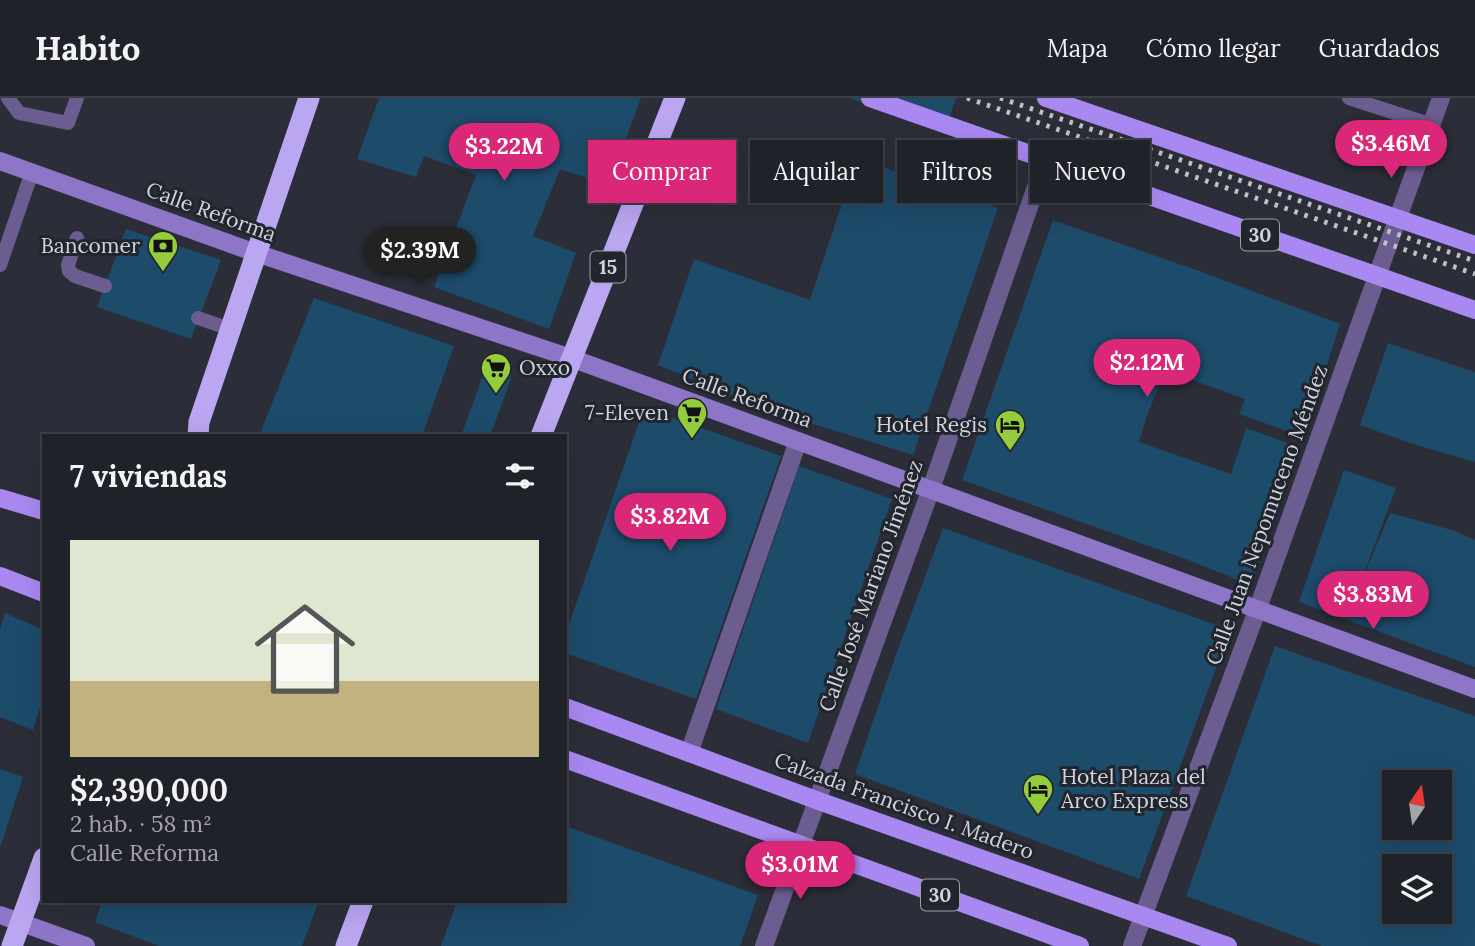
<!DOCTYPE html>
<html lang="es">
<head>
<meta charset="utf-8">
<style>
  body { margin:0; font-family:Lora,serif; background:#2d2f36; color:#f1f3f6; height:100vh; display:flex; flex-direction:column; font-size:26px; white-space:nowrap }
  * { box-sizing:border-box; margin:0 }
  p { font-size:23px; color:#a2a4a8 }
  .icon { flex:none; width:38px; height:38px; fill:none; stroke:currentColor; stroke-width:2; stroke-linecap:round; stroke-linejoin:round }
  .map { position:relative; flex:1; overflow:hidden }
  .details { position:absolute; left:42px; top:336px; width:525px; height:469px; display:flex; flex-direction:column; background:#20222a; border-radius:0px; box-shadow:0 7px 28px #0002,0 0 0 2px #3d3f47 }
  .details>* { flex:none }
  .top-card { position:absolute; left:588px; top:42px; width:665px; height:63px; display:flex; gap:14px }
  .needle { width:46px; rotate:13deg }
  .tools { position:absolute; left:1382px; top:672px; display:grid; gap:14px }
  .tools a { display:grid; place-items:center; width:70px; height:70px; border-radius:0px; background:#20222a; box-shadow:0 7px 28px #0002,0 0 0 2px #3d3f47; font-size:35px }
  .price { position:absolute; translate:-50% -60px; padding:0 16px; border-radius:24px; background:#db2777; color:#fff; font-size:23px; line-height:46px; filter:drop-shadow(0 2px 4px #0008) }
  .price::after { content:''; position:absolute; left:50%; top:42px; width:21px; height:16px; margin-left:-10px; background:inherit; clip-path:polygon(0 0,100% 0,50% 100%) }
  .price.current { background:#222; color:#fff }
  ul { padding:0; list-style:none }
  li { display:grid; align-content:center; gap:14px; height:371px; padding:0 28px }
  li+li { border-top:2px solid #3d3f47 }
  li span { display:grid; place-items:center; height:217px; border-radius:0px; color:#555 }
  li>.icon { margin-inline-start:auto }
  span .icon { width:126px; height:126px; fill:#fffc; stroke-width:1 }
  li b { font-size:30px }
  h2 { display:flex; justify-content:space-between; align-items:center; height:84px; padding:0 28px; font-size:30px }
  .pill { padding:0 24px; border-radius:0px; background:#20222a; box-shadow:0 7px 28px #0002,0 0 0 2px #3d3f47; font-size:24px; line-height:63px }
  .pill.current { background:#db2777; color:#fff }
  header { display:flex; align-items:center; gap:42px; box-sizing:border-box; height:98px; padding:0 35px; background:#20222a; border-bottom:2px solid #3d3f47 }
  header strong { font-size:33px }
  nav { display:flex; gap:38px; margin-inline-start:auto; font-size:24px }
  .map>svg:first-child { display:block }
</style>
</head>
<body>
<header>
<strong>Habito</strong>
<nav><a>Mapa</a><a>Cómo llegar</a><a>Guardados</a></nav>
</header>
<div class="map">
<svg width="1475" height="848" viewBox="0 0 1475 848">
  <rect width="100%" height="100%" fill="#2b2e38"/>
  <path fill="#1d4b6a" fill-rule="evenodd" d="M379 0H641L609 87 560 71 533 138 576 155 549 231 434 189 476 77 424 58 416 79 357 61Z
    M850 0H956L944 34Z
    M857 60 998 110 913 357 769 312 658 267 694 161 810 202Z
    M1053 122 1202 174 1340 226 1304 339 1239 316 1245 301 1165 272 1147 318 1139 344 1231 376 1246 330 1298 349 1283 398 1251 487 1183 460 962 382Z
    M126 131 221 162 191 241 97 209Z
    M314 200 454 248 422 338H259Z
    M1388 245 1475 274V364L1413 346 1360 327Z
    M488 263 511 270V281L490 338H461Z
    M644 310 781 358 696 601 565 555V538Z
    M799 368 892 401 808 645 716 611Z
    M1344 372 1396 390 1357 494 1390 415 1452 432 1475 442V569L1299 504Z
    M943 430 1230 532 1139 781 855 676 893 565Z
    M5 515 44 532V596L33 632 0 619V531Z
    M1275 548 1475 618V848H1322L1186 798ZM1395 684H1440V730H1395ZM1395 768H1440V814H1395Z
    M0 671 23 679 1 747H0Z
    M565 728 758 797 740 848H441L457 803H565Z
    M102 803H319L302 848H159L95 824Z"/>
  <g fill="none" stroke-linecap="round" stroke-linejoin="round">
    <path stroke="#6c5d90" stroke-width="14" d="M8 0 19 15 68 25 77 0
      M1349 0 1432 27
      M77 140 68 167 69 173 75 178 105 188
      M0 167 32 74
      M198 220 230 231"/>
    <path stroke="#6c5d90" stroke-width="18" d="M689 655 798 343
      M764 848 931 391 1045 63
      M1132 848 1258 510 1441 0"/>
    <path stroke="#8e75c7" stroke-width="18" d="M0 63 256 155 571 260 1475 591
      M0 817 86 848"/>
    <path stroke="#a988f1" stroke-width="18" d="M870 0 1475 212
      M1046 0 1475 147
      M0 400 44 413
      M0 478 44 495
      M565 609 816 702 1228 848
      M565 661 1080 848"/>
    <path stroke="#bba6f1" stroke-width="21" d="M198 338 199 324 309 0
      M541 338 675 0
      M12 848 44 760
      M346 848 363 803"/>
    <path stroke="#bec1c7" stroke-width="5" stroke-dasharray="3.5 7" stroke-linecap="butt" d="M967 0 1475 176
      M1000 0 1475 163"/>
  </g>
  <defs>
    <g id="bank-pin" transform="scale(1.575)"><path d="M0 17L-7.5 6A9.5 9.5 0 1 1 7.5 6Z" fill="#95cc3b" stroke="#21252e"/><path d="M-6-4H6V4H-6ZM0-2.3a2.3 2.3 0 1 0 0 4.6a2.3 2.3 0 1 0 0-4.6Z" fill="#111"/></g>
    <g id="supermarket-pin" transform="scale(1.575)"><path d="M0 17L-7.5 6A9.5 9.5 0 1 1 7.5 6Z" fill="#95cc3b" stroke="#21252e"/><path d="M-6-5.5h2.5l.6 2H6L4.5 2H-2.5L-4.4-4H-6ZM-1.5 3.2a1.3 1.3 0 1 0 .1 0ZM3 3.2a1.3 1.3 0 1 0 .1 0Z" fill="#111"/></g>
    <g id="hotel-pin" transform="scale(1.575)"><path d="M0 17L-7.5 6A9.5 9.5 0 1 1 7.5 6Z" fill="#95cc3b" stroke="#21252e"/><path d="M-6-4.5h1.5V1H6V5H4.5V3h-9V5H-6ZM-4 0a1.8 1.8 0 1 1 3.6 0ZM.5 0V-2.5h3Q6-2.5 6 0Z" fill="#111"/></g>
  </defs>
  <g fill-rule="evenodd">
    <use href="#bank-pin" x="163" y="148"/>
    <use href="#supermarket-pin" x="496" y="270"/>
    <use href="#supermarket-pin" x="692" y="315"/>
    <use href="#hotel-pin" x="1010" y="327"/>
    <use href="#hotel-pin" x="1038" y="691"/>
  </g>
  <g text-anchor="middle" stroke-width="6" stroke-linejoin="round" paint-order="stroke">
    <g fill="#21252e" stroke="#9ca0a6" stroke-width="2">
      <rect x="1241" y="121.5" width="38" height="31" rx="5"/>
      <rect x="590.5" y="153.5" width="35" height="31" rx="5"/>
      <rect x="921" y="781.5" width="38" height="31" rx="5"/>
    </g>
    <g font-size="19" font-weight="bold" fill="#d1d4da">
      <text x="1260" y="144">30</text>
      <text x="608" y="176">15</text>
      <text x="940" y="804">30</text>
    </g>
    <g font-size="21" fill="#d1d4da" stroke="#21252e">
      <text transform="translate(211 114) rotate(20)" y="7">Calle Reforma</text>
      <text transform="translate(747 300) rotate(20)" y="7">Calle Reforma</text>
      <text transform="translate(1267 417) rotate(-70)" y="7">Calle Juan Nepomuceno Méndez</text>
      <text transform="translate(871 488) rotate(-70)" y="7">Calle José Mariano Jiménez</text>
      <text transform="translate(904 708) rotate(20)" y="7">Calzada Francisco I. Madero</text>
    </g>
    <g font-size="21" fill="#d1d4da" stroke="#21252e" text-anchor="end">
      <text x="140" y="155">Bancomer</text>
      <text x="519" y="277" text-anchor="start">Oxxo</text>
      <text x="669" y="322">7-Eleven</text>
      <text x="987" y="334">Hotel Regis</text>
      <text x="1061" y="686" text-anchor="start">Hotel Plaza del<tspan x="1061" dy="24">Arco Express</tspan></text>
    </g>
  </g>
</svg>
<div class="tools">
<a><svg class="needle" viewBox="-14 -14 28 28"><path d="M0-13l5 13h-10z" fill="#e53935"/><path d="M0 13l5-13h-10z" fill="#a2a4a8"/></svg></a>
<a><svg class="icon" aria-label="layers" viewBox="0 0 24 24"><path d="M12 4l9 5-9 5-9-5zM3 14l9 5 9-5"/></svg></a>
</div>
<b class="price" style="left:1391px;top:82px">$3.46M</b>
<b class="price" style="left:504px;top:85px">$3.22M</b>
<b class="price current" style="left:420px;top:189px">$2.39M</b>
<b class="price" style="left:1147px;top:301px">$2.12M</b>
<b class="price" style="left:670px;top:455px">$3.82M</b>
<b class="price" style="left:1373px;top:533px">$3.83M</b>
<b class="price" style="left:800px;top:803px">$3.01M</b>
<div class="top-card">
<a class="pill current">Comprar</a>
<a class="pill">Alquilar</a>
<a class="pill">Filtros</a>
<a class="pill">Nuevo</a>
</div>
<section class="details">
<h2>7 viviendas<svg class="icon" aria-label="filters" viewBox="0 0 24 24"><path d="M4 7h16M4 17h16"/><circle cx="9" cy="7" r="2"/><circle cx="15" cy="17" r="2"/></svg></h2>
<ul>
<li><span style="background:linear-gradient(#dfe7d0 65%,#c2b280 0)"><svg class="icon" aria-label="home" viewBox="0 0 24 24"><path d="M3 11l9-7 9 7M6 9v11h12V9"/></svg></span><div><b>$2,390,000</b><p>2 hab. · 58 m²</p><p>Calle Reforma</p></div></li>
</ul>
</section>
</div>
</body>
</html>
